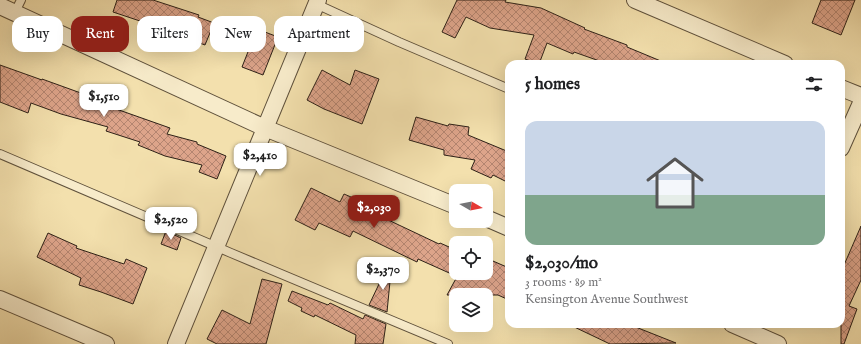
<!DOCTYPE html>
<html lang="en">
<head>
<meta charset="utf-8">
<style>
  body { margin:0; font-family:"IM FELL English",serif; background:#f6f6f6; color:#202124; height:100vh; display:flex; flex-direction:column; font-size:15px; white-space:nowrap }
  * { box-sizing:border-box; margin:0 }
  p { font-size:13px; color:#757577 }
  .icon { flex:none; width:22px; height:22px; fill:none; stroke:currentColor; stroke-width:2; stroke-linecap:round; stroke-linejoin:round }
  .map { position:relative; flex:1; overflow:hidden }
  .details { position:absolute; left:505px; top:60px; width:340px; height:268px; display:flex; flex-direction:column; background:#fff; border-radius:12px; box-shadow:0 4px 16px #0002 }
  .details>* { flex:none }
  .top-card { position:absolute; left:12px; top:16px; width:380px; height:36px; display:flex; gap:8px }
  .needle { width:26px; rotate:99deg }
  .tools { position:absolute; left:449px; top:184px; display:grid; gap:8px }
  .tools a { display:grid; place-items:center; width:44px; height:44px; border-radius:8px; background:#fff; box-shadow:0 4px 16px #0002; font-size:20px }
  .price { position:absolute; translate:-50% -34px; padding:0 9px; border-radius:8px; background:#fff; color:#222; font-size:13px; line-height:26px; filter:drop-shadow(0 1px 2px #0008) }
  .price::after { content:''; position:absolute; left:50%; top:24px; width:12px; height:9px; margin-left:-6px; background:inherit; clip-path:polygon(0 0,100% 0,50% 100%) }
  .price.active { background:#8f2418; color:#fff }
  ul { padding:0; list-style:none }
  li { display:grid; align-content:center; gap:8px; height:212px; padding:0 20px }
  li+li { border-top:1px solid #e0e0e0 }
  li span { display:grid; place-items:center; height:124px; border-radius:12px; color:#555 }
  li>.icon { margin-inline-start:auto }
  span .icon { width:72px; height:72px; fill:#fffc; stroke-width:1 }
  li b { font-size:17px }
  h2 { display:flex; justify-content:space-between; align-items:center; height:48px; padding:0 20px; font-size:17px }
  .chip { padding:0 14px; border-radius:12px; background:#fff; box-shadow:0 4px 16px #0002; font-size:14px; line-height:36px }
  .chip.active { background:#8f2418; color:#fff }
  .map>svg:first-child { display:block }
</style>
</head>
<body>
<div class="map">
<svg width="861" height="344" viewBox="0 0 861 344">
  <defs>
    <pattern id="building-cross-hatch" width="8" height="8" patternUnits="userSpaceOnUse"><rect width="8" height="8" fill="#dda48a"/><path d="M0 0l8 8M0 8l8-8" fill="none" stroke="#b48570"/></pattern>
  </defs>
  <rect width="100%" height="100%" fill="#f3e0ad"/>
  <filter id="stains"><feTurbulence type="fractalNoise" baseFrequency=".005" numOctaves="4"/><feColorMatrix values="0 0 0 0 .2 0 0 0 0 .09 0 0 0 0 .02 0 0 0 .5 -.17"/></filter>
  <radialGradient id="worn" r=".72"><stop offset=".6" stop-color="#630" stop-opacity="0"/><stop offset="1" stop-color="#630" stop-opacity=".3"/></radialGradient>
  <path fill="url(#building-cross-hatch)" stroke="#2e2117" d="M117 0H153L199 15 198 17 214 23 205 45 170 32 169 37 147 30 149 24 113 12Z
    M457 0H506L505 2 541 8 585 28 584 29 627 45V47L668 64H608L574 52 573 54 547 43 539 64 525 59 534 35 490 28 466 17 455 38 442 32Z
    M821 0H855L841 35 812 23Z
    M257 29 278 37 263 75 242 67Z
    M0 65 42 80V79L78 92 103 99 102 104 170 128 167 134 197 142V144L226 156 217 179 199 172 202 165 165 156 138 145 140 142 106 131 108 127 61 114 31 103 28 113 0 102Z
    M322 70 350 85 355 70 379 79 362 124 324 109 307 100Z
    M416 117 448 126 449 124 469 127 468 135 509 152V183L493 175 491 178 471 169 475 160 444 155V150L409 140Z
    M311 188 340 202 344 194 365 203 363 208 439 244 440 243 456 250V276L418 259 417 262 353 231 350 237 319 223 315 230 295 220Z
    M861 226V280L849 306 857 309 844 344H841V272Z
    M166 231 181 238 177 250 161 244Z
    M48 233 77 246 76 248 124 264 126 259 147 268 133 304 101 292 79 285 81 278 37 257Z
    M486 258 509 268V300L498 295H447L459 273H486Z
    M390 261H392L387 312 369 305Z
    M262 279 282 284 266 344H217L207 339 222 310 250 324Z
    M292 291 328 305 330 303 363 319 365 315 386 324 383 344H355L356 335 315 315 314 317 301 311 302 308 288 301Z
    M568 324H628L676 343 610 344Z"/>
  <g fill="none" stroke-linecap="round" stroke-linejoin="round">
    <g stroke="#5f513c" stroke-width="10">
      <path id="service" d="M316 4 399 42 509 89
        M15 12 21 0
        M0 154 231 253 448 344"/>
    </g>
    <g stroke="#5f513c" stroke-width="18">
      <path id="minor" d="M635 0 785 64
        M0 6 265 128 456 206
        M841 88 861 96
        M841 148 861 103
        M486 218 509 228
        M0 299 106 344
        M732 324 778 344
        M176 344 318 0"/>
    </g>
    <use href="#service" stroke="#f7ebca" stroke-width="8"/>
    <use href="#minor" stroke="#f7ebca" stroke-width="16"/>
  </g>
  <rect width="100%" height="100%" filter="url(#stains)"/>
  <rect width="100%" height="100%" fill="url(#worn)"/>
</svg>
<div class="tools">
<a><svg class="needle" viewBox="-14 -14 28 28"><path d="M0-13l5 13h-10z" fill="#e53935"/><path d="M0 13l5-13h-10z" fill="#757577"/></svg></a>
<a><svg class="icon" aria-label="locate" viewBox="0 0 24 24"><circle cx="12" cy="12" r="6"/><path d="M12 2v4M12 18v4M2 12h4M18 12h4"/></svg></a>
<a><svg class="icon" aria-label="layers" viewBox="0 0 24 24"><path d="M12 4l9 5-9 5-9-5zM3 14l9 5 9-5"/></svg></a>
</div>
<b class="price" style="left:104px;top:118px">$1,510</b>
<b class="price" style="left:260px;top:177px">$2,410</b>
<b class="price active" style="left:374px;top:229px">$2,030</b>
<b class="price" style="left:171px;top:241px">$2,520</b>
<b class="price" style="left:383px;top:291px">$2,370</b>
<div class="top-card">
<a class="chip">Buy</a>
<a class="chip active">Rent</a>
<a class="chip">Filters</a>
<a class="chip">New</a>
<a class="chip">Apartment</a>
</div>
<section class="details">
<h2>5 homes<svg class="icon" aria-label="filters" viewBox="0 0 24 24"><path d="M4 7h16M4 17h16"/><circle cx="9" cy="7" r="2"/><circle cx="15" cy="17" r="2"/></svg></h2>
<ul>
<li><span style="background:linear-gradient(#c9d6e8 60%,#7fa58c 0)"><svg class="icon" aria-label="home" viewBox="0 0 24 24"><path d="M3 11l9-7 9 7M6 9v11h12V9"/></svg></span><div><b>$2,030/mo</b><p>3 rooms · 89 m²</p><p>Kensington Avenue Southwest</p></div></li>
</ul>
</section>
</div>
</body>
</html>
